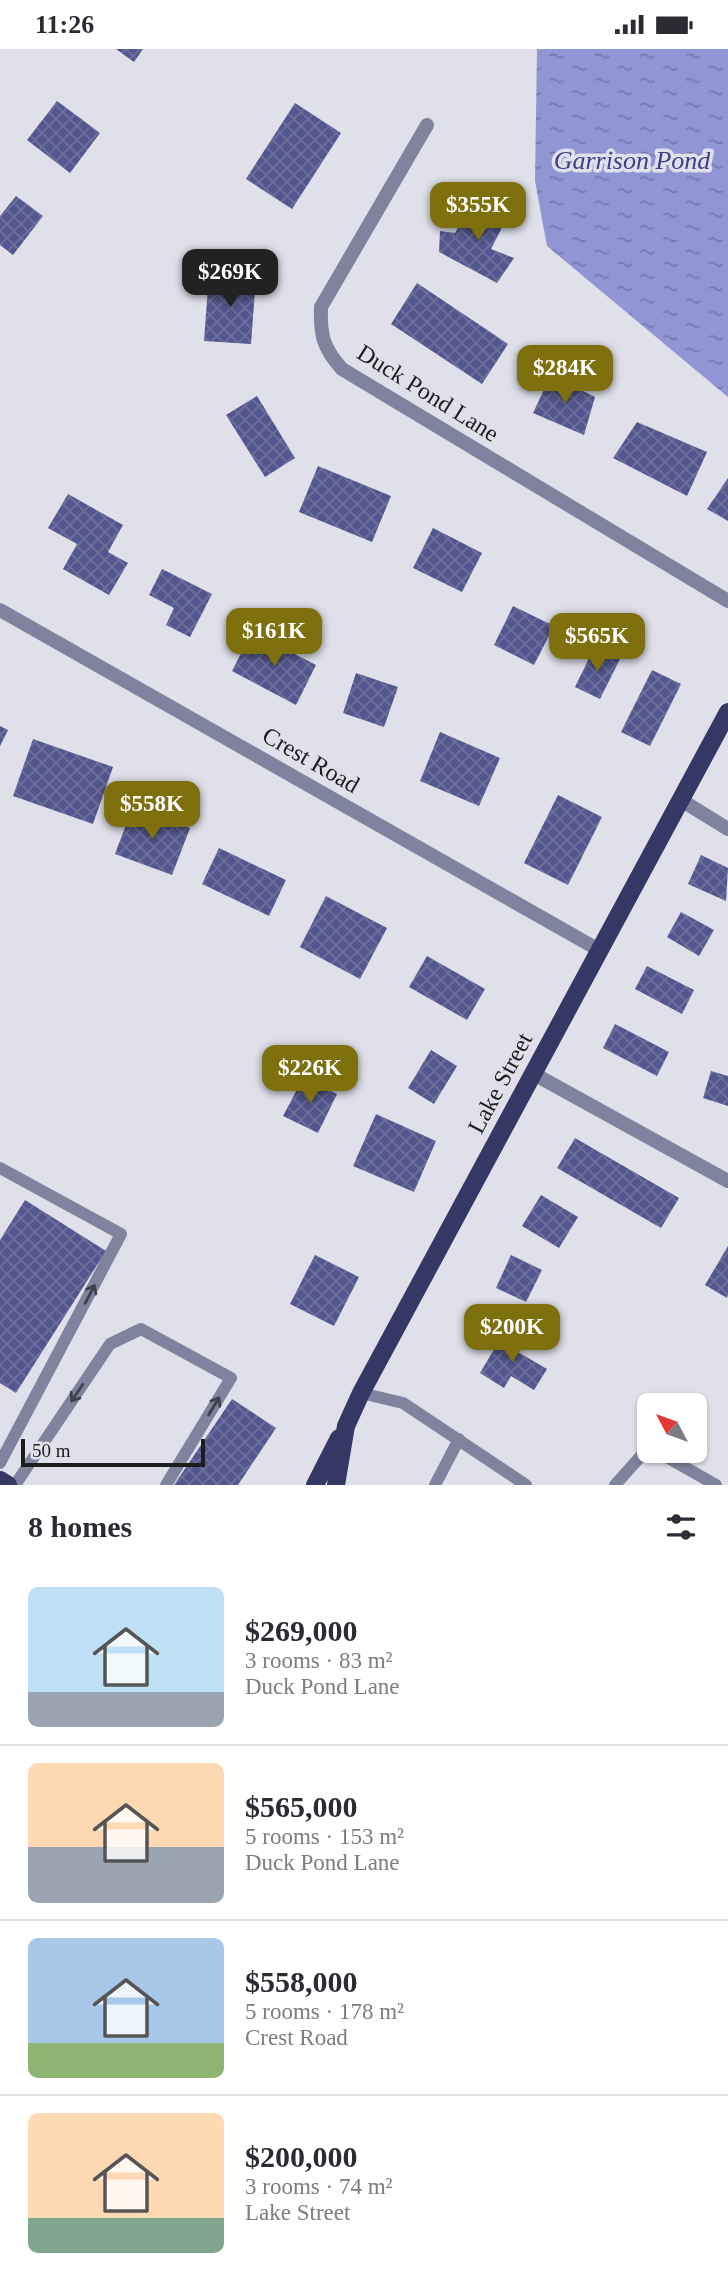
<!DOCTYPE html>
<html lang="en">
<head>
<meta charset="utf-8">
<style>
  body { margin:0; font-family:Georgia,serif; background:#f7f7f7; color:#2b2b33; height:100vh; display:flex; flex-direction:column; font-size:26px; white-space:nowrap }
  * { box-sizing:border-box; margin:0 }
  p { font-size:23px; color:#7c7c81 }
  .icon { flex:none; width:38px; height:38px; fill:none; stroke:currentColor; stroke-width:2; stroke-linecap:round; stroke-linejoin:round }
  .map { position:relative; height:1436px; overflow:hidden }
  .drawer { display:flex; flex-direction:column; background:#fff; flex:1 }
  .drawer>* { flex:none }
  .needle { width:46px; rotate:311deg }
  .tools { position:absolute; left:637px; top:1344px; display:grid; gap:14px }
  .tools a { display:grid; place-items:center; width:70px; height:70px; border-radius:10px; background:#fff; box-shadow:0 2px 5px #0004; font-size:35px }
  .scale { position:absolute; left:21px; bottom:18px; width:184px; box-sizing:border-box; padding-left:7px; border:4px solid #1d1d20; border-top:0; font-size:19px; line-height:24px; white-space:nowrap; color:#1d1d20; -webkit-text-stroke:5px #dfe0e9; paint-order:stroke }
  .price { position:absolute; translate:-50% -60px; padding:0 16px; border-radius:14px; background:#7f700e; color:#fff; font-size:23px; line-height:46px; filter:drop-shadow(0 2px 4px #0008) }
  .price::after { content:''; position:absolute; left:50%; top:42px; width:21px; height:16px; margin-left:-10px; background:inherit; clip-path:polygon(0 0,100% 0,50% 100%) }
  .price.current { background:#222; color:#fff }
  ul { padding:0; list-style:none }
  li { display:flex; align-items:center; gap:21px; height:175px; padding:0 28px }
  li+li { border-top:2px solid #e1e1e2 }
  li span { display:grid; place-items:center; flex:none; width:196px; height:140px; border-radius:10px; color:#555 }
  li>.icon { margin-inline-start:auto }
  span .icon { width:84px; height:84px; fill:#fffc; stroke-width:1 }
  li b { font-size:30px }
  h2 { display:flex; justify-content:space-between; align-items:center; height:84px; padding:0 28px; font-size:30px }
  .status { display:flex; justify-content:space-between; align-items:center; height:49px; padding:0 35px; background:#fff; direction:ltr }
  .status svg { height:19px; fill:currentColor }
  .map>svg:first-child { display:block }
</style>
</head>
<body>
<div class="status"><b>11:26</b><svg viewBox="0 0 49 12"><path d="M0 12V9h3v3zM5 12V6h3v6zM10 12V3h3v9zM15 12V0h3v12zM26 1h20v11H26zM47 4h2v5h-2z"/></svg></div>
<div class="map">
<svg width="728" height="1436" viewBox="0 0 728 1436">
  <defs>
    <pattern id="water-ripples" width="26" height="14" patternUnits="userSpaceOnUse" patternTransform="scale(1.75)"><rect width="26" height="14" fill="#9096d4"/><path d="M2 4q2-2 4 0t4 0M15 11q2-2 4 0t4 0" fill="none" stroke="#757aac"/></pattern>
    <pattern id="building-cross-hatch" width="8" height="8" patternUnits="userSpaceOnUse" patternTransform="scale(1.75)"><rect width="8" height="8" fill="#53578f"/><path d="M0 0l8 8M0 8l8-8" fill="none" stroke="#6d709a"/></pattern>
  </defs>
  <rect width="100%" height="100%" fill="#dfe0e9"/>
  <path fill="url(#water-ripples)" d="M537 0H728V348L547 197 535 132Z"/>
  <path fill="url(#building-cross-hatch)" d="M116 0H143L134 13Z
    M57 52 100 84 70 124 27 91Z
    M295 54 341 84 292 160 246 130Z
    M16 147 43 167 13 206 0 196V167Z
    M473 151 509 165 491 200 514 209 497 234 439 203 440 182 455 184Z
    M209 224 256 228 251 295 204 292Z
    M417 234 508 295 482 335 391 275Z
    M551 326 595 348 584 386 533 364Z
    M257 347 295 409 265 428 226 366Z
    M637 373 707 403 687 447 613 409Z
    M318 417 391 447 372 493 299 463Z
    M728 429V472L707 460Z
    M68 445 123 476 108 503 128 514 109 546 63 520 77 495 48 479Z
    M433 479 482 504 462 543 413 519Z
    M162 520 212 545 190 588 166 576 174 559 149 546Z
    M513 557 554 577 534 616 494 596Z
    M252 583 316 616 296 656 232 622Z
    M595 597 620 610 600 650 575 638Z
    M652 621 681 635 650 697 621 683Z
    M356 624 398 638 384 678 343 664Z
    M0 677 8 681 0 697Z
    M440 683 500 709 479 757 420 732Z
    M33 690 113 718 93 775 13 747Z
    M558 746 602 768 568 836 524 814Z
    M133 757 190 779 172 826 115 805Z
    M219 799 286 831 269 867 202 835Z
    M701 806 728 819 726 852 688 835Z
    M326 847 387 879 360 930 300 898Z
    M681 863 714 881 699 907 667 888Z
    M427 907 485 940 467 971 409 938Z
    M647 917 694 941 682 965 635 940Z
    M615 975 669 1003 657 1027 603 999Z
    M431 1001 457 1017 434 1055 408 1039Z
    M711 1022 728 1027V1057L703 1049Z
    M303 1029 337 1045 318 1084 283 1067Z
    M376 1065 436 1092 414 1143 353 1117Z
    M575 1089 679 1149 661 1179 557 1119Z
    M541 1146 578 1168 559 1199 522 1177Z
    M25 1151 106 1202 16 1344 0 1334V1191Z
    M728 1197V1246L727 1249 705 1236Z
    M315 1206 359 1228 334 1277 290 1255Z
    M511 1206 542 1221 526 1253 496 1239Z
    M505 1282 524 1293 518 1303 547 1320 534 1341 511 1327 504 1339 480 1324Z
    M232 1350 276 1379 238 1436H174Z"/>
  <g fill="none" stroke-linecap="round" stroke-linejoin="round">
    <path stroke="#80839e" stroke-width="12" d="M0 1119 121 1185 0 1414
      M361 1344 403 1354 526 1436
      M656 1402 716 1436
      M15 1436 110 1295 141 1280 231 1329 166 1436
      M435 1436 459 1390
      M615 1436 649 1398"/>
    <path stroke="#80839e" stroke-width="14" d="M427 76 321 258C320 286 323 299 342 320L728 552
      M0 561 599 901
      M681 751 728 780
      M534 1025 728 1132"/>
    <path stroke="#353764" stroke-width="18" d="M0 1431 8 1436
      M315 1436 339 1389
      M336 1436 346 1377 361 1344 728 663"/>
  </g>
  <defs><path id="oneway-shaft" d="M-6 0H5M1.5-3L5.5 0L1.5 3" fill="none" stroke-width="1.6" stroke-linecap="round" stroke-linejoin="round" transform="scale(1.75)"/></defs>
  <g stroke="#40414c">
    <use href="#oneway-shaft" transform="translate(90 1245) rotate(-63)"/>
    <use href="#oneway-shaft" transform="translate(77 1344) rotate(124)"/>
    <use href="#oneway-shaft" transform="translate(214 1357) rotate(-59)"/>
  </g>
  <g text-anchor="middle" stroke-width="7" stroke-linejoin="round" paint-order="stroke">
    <g font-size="24" fill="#1d1d20" stroke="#dfe0e9">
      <text transform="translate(428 344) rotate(32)" y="8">Duck Pond Lane</text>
      <text transform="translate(311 711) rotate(30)" y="8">Crest Road</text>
      <text transform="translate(500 1034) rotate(-62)" y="8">Lake Street</text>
    </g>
    <g font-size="26" font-style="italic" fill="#3f408a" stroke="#dfe0e9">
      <text x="632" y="120">Garrison Pond</text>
    </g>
  </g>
</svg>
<div class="tools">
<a><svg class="needle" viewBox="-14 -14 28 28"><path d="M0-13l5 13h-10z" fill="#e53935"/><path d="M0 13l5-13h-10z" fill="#7c7c81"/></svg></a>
</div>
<div class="scale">50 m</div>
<b class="price" style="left:478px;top:193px">$355K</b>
<b class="price current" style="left:230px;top:260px">$269K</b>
<b class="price" style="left:565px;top:356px">$284K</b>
<b class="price" style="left:274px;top:619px">$161K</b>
<b class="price" style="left:597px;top:624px">$565K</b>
<b class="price" style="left:152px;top:792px">$558K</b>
<b class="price" style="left:310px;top:1056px">$226K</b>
<b class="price" style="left:512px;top:1315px">$200K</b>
</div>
<section class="drawer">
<h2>8 homes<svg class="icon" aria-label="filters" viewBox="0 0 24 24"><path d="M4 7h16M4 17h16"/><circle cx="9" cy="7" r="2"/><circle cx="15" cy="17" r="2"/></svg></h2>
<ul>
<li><span style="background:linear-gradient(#bfe0f5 75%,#9aa5b1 0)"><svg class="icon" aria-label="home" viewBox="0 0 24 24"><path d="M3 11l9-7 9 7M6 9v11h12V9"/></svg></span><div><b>$269,000</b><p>3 rooms · 83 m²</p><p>Duck Pond Lane</p></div></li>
<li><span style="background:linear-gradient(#ffd9b3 60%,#9aa5b1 0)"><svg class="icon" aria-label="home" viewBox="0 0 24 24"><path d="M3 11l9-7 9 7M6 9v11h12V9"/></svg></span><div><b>$565,000</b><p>5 rooms · 153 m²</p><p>Duck Pond Lane</p></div></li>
<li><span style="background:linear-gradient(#a9c7e8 75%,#8fb573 0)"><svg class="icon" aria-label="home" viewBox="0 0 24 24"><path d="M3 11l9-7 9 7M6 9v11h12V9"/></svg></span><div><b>$558,000</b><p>5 rooms · 178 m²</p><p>Crest Road</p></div></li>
<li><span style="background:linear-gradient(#ffd9b3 75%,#7fa58c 0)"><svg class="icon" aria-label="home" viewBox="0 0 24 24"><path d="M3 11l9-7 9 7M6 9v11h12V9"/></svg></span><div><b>$200,000</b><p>3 rooms · 74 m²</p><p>Lake Street</p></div></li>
</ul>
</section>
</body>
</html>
